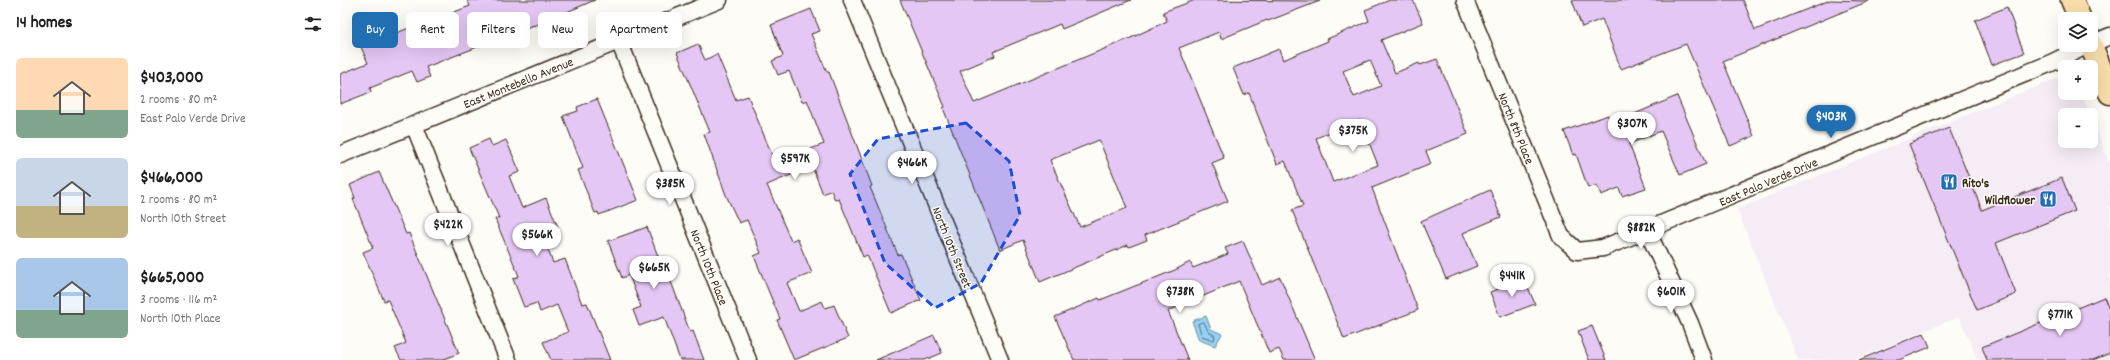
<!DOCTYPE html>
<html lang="en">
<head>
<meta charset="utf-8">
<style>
  body { margin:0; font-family:Dekko,sans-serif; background:#f6f6f6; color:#202124; height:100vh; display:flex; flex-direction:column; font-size:15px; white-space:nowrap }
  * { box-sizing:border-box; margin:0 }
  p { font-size:13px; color:#757577 }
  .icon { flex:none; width:22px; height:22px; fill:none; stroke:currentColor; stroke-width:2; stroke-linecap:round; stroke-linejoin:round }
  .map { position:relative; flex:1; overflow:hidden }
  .panel { display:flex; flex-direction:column; background:#fff; width:340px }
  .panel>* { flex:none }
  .top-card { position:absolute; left:12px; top:12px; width:380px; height:36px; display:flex; gap:8px }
  .fabs { position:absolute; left:1718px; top:12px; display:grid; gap:8px }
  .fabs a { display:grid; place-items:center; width:40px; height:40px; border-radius:6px; background:#fff; box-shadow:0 4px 16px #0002; font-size:20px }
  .price { position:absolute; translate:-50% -34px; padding:0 9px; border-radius:14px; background:#fff; color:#222; font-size:13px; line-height:26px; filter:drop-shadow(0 1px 2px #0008) }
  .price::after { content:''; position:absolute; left:50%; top:24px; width:12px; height:9px; margin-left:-6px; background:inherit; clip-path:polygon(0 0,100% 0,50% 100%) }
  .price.active { background:#1f6fb2; color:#fff }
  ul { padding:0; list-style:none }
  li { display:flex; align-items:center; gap:12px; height:100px; padding:0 16px }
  li span { display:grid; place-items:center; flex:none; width:112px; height:80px; border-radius:6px; color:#555 }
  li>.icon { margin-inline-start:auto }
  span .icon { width:48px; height:48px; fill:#fffc; stroke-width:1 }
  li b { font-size:17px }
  h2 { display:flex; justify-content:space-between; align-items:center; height:48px; padding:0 16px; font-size:17px }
  .chip { padding:0 14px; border-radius:6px; background:#fff; box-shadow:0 4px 16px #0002; font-size:14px; line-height:36px }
  .chip.active { background:#1f6fb2; color:#fff }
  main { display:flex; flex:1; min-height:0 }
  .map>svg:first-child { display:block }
</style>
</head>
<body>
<main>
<section class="panel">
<h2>14 homes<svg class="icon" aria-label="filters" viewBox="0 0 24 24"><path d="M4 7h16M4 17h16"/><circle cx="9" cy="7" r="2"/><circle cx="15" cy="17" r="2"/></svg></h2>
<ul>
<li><span style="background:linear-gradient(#ffd9b3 65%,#7fa58c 0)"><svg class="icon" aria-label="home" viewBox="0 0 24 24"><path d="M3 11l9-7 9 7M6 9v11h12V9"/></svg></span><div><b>$403,000</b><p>2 rooms · 80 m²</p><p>East Palo Verde Drive</p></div></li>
<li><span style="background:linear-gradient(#c9d6e8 60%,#c2b280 0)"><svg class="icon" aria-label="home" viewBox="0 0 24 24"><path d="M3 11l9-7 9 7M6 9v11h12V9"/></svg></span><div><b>$466,000</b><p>2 rooms · 80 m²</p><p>North 10th Street</p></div></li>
<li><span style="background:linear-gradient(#a9c7e8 65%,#7fa58c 0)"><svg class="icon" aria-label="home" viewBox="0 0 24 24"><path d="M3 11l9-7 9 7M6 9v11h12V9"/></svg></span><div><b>$665,000</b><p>3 rooms · 116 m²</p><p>North 10th Place</p></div></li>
</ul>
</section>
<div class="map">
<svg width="1770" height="360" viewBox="0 0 1770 360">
  <rect width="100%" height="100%" fill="#fdfcf7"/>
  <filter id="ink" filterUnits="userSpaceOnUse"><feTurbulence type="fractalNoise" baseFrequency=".025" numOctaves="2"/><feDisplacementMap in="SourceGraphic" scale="8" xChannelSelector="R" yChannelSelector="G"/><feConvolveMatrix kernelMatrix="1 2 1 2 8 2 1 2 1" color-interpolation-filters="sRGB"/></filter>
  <g filter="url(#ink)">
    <path fill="#f6ecf6" d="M1725 75V93H1741L1750 115H1725V141H1751V118L1770 164V360H1638L1619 317 1513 360H1458L1397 209Z"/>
    <path fill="#94d1f5" stroke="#708e9f" d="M866 316 871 329 882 334 875 346 859 340 852 321Z"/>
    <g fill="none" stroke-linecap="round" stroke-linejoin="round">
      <path stroke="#5f6d74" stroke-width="1" d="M864 322 868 331 875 336 874 340 862 336 858 324Z"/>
    </g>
    <path fill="#e5c7f5" stroke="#3b2a1e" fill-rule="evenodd" d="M127 0H255L194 26V25L86 67 90 77 77 82 72 71 30 88 31 92 0 104V74L28 63 21 47 69 28 70 29 130 6Z
      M560 0H791L722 29 720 24 653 52 655 56 620 71 634 103 793 37 827 21 823 12 855 0 980 1 928 21 927 20 881 39 879 32 839 48 884 158 872 163 888 201 805 235 807 240 789 247 788 245 700 282 683 240 660 250 603 108 605 107ZM759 140 787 208 740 227 710 160Z
      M1050 0H1073L1083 23 1041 40 1055 73 1079 63 1080 65 1097 59 1128 134 1086 151 1091 164 1032 188 1078 310 1004 339 952 210 963 206 945 161 937 164 909 93 904 95 893 68 939 49 943 60 988 41 987 39 1029 21 1025 10ZM1030 60 1041 86 1014 97 1003 71ZM1020 120 1038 165 993 182 976 138Z
      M1232 0H1403L1415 30 1490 0 1529 1 1383 61 1414 136 1390 146 1346 44 1281 69 1262 19 1242 27Z
      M1667 7 1684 53 1652 65 1635 20Z
      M471 9 480 31 471 34 487 72H489L506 117 532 186 530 187 558 255 561 254 581 300 551 313 527 255 523 257 499 199 495 200 491 190 483 194 472 166 427 185 451 241 457 238 472 273 447 283 459 311 482 301 485 308 494 305 508 338 454 360 437 320 440 319 414 256 421 253 407 220 399 223 386 195 364 134 370 132 337 53 358 44 365 60 377 54 396 100 408 96 432 155 438 152 442 160 484 144 467 100 462 102 449 71 438 75 432 61 443 56 431 25Z
      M1337 96 1366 164 1340 175 1321 131 1289 144 1306 188 1282 196 1279 188 1261 195 1257 185 1248 188 1236 154 1233 155 1224 131 1268 115 1271 124Z
      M257 99 298 200 259 215 258 212 255 213 238 170 243 168 223 116 238 111 237 107Z
      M1609 128 1642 210 1722 178 1735 211 1656 243 1676 294 1637 310 1569 144Z
      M149 139 152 146 166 140 180 172 169 176 182 208 206 198 218 227 202 234 213 263 225 259 242 304 247 303 270 360H211L203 342 228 332 217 305 200 312 197 303 184 307 173 279 179 276 155 219 159 218 129 148Z
      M39 172 66 234 69 233 119 353 102 360H61L55 348 66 343 48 300 44 301 23 252 33 248 13 199 15 198 10 185Z
      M1150 190 1161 217 1123 233 1137 266 1106 279 1081 221Z
      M307 227 327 280 330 279 350 332 353 331 364 360H340L324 317 299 326 293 310 301 307 289 275 282 278 268 241Z
      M903 241 922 285 940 277 975 360H944L939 349 929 353 899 281 828 311 848 360H734L715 317 759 298 760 300 835 270 850 262 853 268 888 254 885 248Z
      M1181 280H1185L1195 304 1160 317 1150 292Z
      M1764 297 1770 312V353L1753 360H1647L1642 347Z
      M1252 326 1266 360H1249L1238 331Z
      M1584 333 1590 347 1559 360H1519Z
      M594 335 602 353 585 360H536Z"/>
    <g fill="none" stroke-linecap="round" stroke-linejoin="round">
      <g stroke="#3b2a1e" stroke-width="19">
        <path id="street" d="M512 0 660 360
          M1125 0 1221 236 1237 251 1263 248 1711 63 1748 45
          M279 41 408 360
          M1751 44 1770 36
          M74 125 168 360
          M0 155 379 0
          M1307 230 1350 323 1364 360"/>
      </g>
      <g stroke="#3b2a1e" stroke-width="25">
        <path id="primary" d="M1732 0 1740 19
          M1751 45 1770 93"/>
      </g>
      <use href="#street" stroke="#fdfcf7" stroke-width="16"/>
      <use href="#primary" stroke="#f9deab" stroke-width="22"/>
    </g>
  </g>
  <path fill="#1d4ed8" fill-opacity="0.2" stroke="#1d4ed8" stroke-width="3" stroke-dasharray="8 5" stroke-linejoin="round" d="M626 123 669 161 680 215 641 283 595 308 545 263 510 174 538 139Z"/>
  <defs>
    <g id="restaurant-square" transform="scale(0.9)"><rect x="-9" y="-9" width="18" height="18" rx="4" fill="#1f6fb2" stroke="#fdfcf7"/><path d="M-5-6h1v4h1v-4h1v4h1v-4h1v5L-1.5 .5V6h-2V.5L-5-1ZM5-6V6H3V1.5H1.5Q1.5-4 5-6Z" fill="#fff"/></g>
  </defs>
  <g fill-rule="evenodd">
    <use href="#restaurant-square" x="1609" y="182"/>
    <use href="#restaurant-square" x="1708" y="199"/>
  </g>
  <g text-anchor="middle" stroke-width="3" stroke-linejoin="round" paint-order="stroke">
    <g font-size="13" fill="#3b2a1e" stroke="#fdfcf7">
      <text transform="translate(178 82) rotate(-22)" y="5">East Montebello Avenue</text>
      <text transform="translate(1177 128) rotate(68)" y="5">North 8th Place</text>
      <text transform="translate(1428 181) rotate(-23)" y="5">East Palo Verde Drive</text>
      <text transform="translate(613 247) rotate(68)" y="5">North 10th Street</text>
      <text transform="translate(370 267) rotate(68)" y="5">North 10th Place</text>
    </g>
    <g font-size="13" font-weight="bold" fill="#3b2a1e" stroke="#fdfcf7" text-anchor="start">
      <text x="1622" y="187">Rito's</text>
      <text x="1695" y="204" text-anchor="end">Wildflower</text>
    </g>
  </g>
</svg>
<div class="fabs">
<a><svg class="icon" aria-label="layers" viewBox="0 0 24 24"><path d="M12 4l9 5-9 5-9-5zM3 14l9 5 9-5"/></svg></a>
<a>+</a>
<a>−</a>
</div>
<b class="price active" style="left:1491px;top:139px">$403K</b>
<b class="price" style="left:1292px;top:146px">$307K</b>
<b class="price" style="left:1013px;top:153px">$375K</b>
<b class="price" style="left:455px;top:181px">$597K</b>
<b class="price" style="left:572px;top:185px">$466K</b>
<b class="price" style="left:330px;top:206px">$385K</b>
<b class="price" style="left:108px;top:247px">$422K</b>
<b class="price" style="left:1301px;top:250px">$882K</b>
<b class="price" style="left:197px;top:257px">$566K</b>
<b class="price" style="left:314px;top:290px">$665K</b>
<b class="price" style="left:1172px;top:298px">$441K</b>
<b class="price" style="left:840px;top:314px">$738K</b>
<b class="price" style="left:1331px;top:314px">$601K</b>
<b class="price" style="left:1720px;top:337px">$771K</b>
<div class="top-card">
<a class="chip active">Buy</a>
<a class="chip">Rent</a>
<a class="chip">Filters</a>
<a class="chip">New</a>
<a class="chip">Apartment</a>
</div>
</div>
</main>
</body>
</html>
